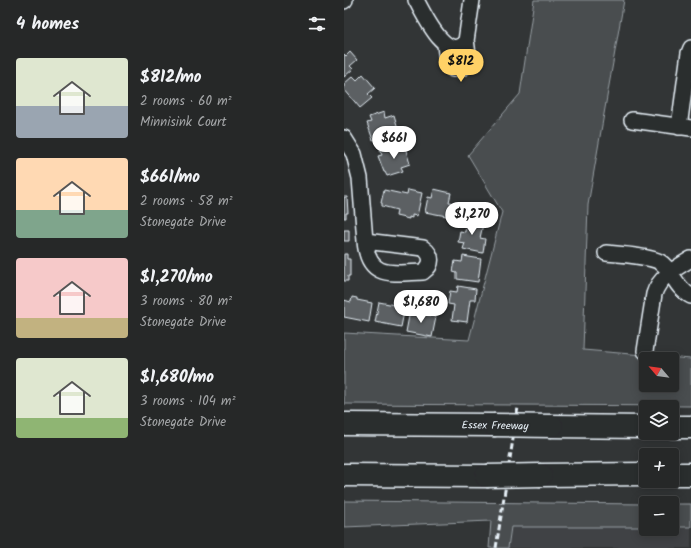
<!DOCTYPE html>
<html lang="en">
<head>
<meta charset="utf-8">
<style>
  body { margin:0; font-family:Kalam,sans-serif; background:#323434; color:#f1f3f6; height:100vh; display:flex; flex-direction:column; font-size:15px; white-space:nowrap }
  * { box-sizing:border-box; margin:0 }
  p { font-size:13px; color:#a4a6a8 }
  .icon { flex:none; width:22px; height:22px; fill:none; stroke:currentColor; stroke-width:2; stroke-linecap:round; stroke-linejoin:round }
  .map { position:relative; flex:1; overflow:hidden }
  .details { display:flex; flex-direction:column; background:#262828; width:344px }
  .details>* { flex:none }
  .needle { width:26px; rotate:299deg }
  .fabs { position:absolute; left:295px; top:352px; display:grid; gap:8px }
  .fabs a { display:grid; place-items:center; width:40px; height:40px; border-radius:4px; background:#262828; box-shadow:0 2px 10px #0003,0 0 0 1px #424445; font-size:20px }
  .price { position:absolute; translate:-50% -34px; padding:0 9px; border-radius:14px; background:#fff; color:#222; font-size:13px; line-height:26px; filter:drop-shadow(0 1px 2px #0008) }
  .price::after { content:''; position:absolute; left:50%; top:24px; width:12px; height:9px; margin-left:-6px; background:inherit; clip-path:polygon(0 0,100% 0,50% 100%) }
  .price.on { background:#ffd166; color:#111 }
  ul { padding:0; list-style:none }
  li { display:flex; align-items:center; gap:12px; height:100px; padding:0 16px }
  li span { display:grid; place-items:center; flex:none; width:112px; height:80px; border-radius:4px; color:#555 }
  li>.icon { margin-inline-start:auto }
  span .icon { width:48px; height:48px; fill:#fffc; stroke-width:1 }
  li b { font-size:17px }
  h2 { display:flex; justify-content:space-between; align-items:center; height:48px; padding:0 16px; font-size:17px }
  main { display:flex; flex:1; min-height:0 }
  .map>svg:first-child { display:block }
</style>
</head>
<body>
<main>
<section class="details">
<h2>4 homes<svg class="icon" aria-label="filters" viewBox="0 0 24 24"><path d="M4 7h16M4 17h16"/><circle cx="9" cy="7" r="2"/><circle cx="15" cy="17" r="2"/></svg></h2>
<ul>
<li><span style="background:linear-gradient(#dfe7d0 60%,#9aa5b1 0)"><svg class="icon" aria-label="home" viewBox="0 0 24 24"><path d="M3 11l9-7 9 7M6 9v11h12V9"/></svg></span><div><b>$812/mo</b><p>2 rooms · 60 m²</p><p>Minnisink Court</p></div></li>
<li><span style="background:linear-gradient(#ffd9b3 65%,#7fa58c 0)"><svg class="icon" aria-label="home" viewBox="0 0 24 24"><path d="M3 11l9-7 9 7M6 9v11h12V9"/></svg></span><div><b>$661/mo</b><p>2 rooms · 58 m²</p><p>Stonegate Drive</p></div></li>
<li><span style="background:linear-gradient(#f6c9c9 75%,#c2b280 0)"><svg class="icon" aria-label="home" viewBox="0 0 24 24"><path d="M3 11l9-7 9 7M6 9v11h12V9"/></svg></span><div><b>$1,270/mo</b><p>3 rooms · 80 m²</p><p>Stonegate Drive</p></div></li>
<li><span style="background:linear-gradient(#dfe7d0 75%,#8fb573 0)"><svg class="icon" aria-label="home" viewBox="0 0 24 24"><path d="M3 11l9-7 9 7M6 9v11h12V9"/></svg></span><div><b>$1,680/mo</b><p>3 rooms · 104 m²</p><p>Stonegate Drive</p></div></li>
</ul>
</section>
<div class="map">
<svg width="347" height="548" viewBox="0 0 347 548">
  <rect width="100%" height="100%" fill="#323536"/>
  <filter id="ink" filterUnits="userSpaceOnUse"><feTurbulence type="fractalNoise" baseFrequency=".025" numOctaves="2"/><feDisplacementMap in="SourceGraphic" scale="8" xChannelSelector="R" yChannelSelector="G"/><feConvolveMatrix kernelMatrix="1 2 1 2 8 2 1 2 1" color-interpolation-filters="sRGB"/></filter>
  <g filter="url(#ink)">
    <path fill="#3f4244" d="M167 527H302V529L347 527V548H164Z"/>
    <path fill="#494d4f" stroke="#989fa4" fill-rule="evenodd" d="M190 0H280L244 205 239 350 347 359V406L0 404V333L125 340 158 212 124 155 176 94ZM302 359H328V385H302Z
      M0 501 302 504V527H167L164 548H145L147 521 0 527Z
      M328 504H347V527H328Z"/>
    <path fill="#5c6063" stroke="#e8f1f8" d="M6 52 13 60 6 66 9 69 0 77V54L2 56Z
      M19 74 31 88 24 94 28 98 16 108 0 89V84L9 76 13 80Z
      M40 112 41 118 50 115 55 132 47 135 48 139 34 144 32 139 29 140 23 123 27 122 25 117Z
      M49 145H50L52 149 61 147 66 164 57 167 59 171 43 176 41 172H40L34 156 38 155 36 150 39 149V148Z
      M90 189 107 193 105 202 111 203 108 217 81 212 84 197 88 198Z
      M40 190 63 195 64 190 78 193 73 216 68 215V218L65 217V219L52 216 53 210 38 206V203H37Z
      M0 197H3L4 213H2V218H0Z
      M123 215 130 216 129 222 139 224 136 238 141 239 139 253 119 249 121 243 114 242 116 231 121 232Z
      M0 230H5V241H0Z
      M0 254H3V259H6V276H4V281H0Z
      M119 256 137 259 134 282 113 279V273L109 272 111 261 118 262Z
      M114 286 132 289 131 300H126L123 322 108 320 110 305 104 304 106 291 113 292Z
      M8 297 13 298V300L28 303 25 322 0 317V300L7 302Z
      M35 302 61 307 57 327 31 322Z
      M66 311 92 317 88 337 62 332Z"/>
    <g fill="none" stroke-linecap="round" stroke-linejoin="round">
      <g stroke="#e8f1f8" stroke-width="18">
        <path id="minor" d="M72 0C79 12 103 66 122 41L128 0
          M0 1 1 0
          M101 44C102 54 102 62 109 69 128 70 124 53 122 40
          M288 120 347 128
          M335 127 345 53 347 48
          M0 138 10 154 16 178 21 241
          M21 241 79 248C89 255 89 265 79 272 49 273 24 280 21 241Z
          M262 253C275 254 306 256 316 262 328 269 331 288 347 296
          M301 351 310 294C315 277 332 268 347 259"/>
      </g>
      <g stroke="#e8f1f8" stroke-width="25">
        <path id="highway" d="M0 424 149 425
          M208 426 302 427
          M328 427H347
          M328 474H347
          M0 475 142 476
          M197 475 302 474"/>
      </g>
      <use href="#minor" stroke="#2a2d2e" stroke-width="15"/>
      <use href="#highway" stroke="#2a2d2e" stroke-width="22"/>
      <path stroke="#e8f1f8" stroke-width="3" stroke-dasharray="6 3" stroke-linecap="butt" d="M152 548 174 407"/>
      <g stroke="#e8f1f8" stroke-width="25" stroke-linecap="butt">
        <path id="highway-bridge" d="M149 425 208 426
          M142 476 197 475"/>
      </g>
      <use href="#highway-bridge" stroke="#2a2d2e" stroke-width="22"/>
    </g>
  </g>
  <g text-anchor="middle" stroke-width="4" stroke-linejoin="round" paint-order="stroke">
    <g font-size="11" fill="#e8f1f8" stroke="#2a2d2e">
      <text transform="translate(151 425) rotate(1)" y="4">Essex Freeway</text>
    </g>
  </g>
</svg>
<div class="fabs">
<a><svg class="needle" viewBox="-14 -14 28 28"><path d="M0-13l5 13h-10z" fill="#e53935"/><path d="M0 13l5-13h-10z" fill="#a4a6a8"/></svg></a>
<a><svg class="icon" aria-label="layers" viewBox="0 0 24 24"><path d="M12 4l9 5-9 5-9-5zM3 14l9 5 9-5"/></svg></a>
<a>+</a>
<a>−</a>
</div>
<b class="price on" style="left:117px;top:83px">$812</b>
<b class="price" style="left:50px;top:160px">$661</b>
<b class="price" style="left:128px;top:236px">$1,270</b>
<b class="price" style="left:77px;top:324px">$1,680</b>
</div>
</main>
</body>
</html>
